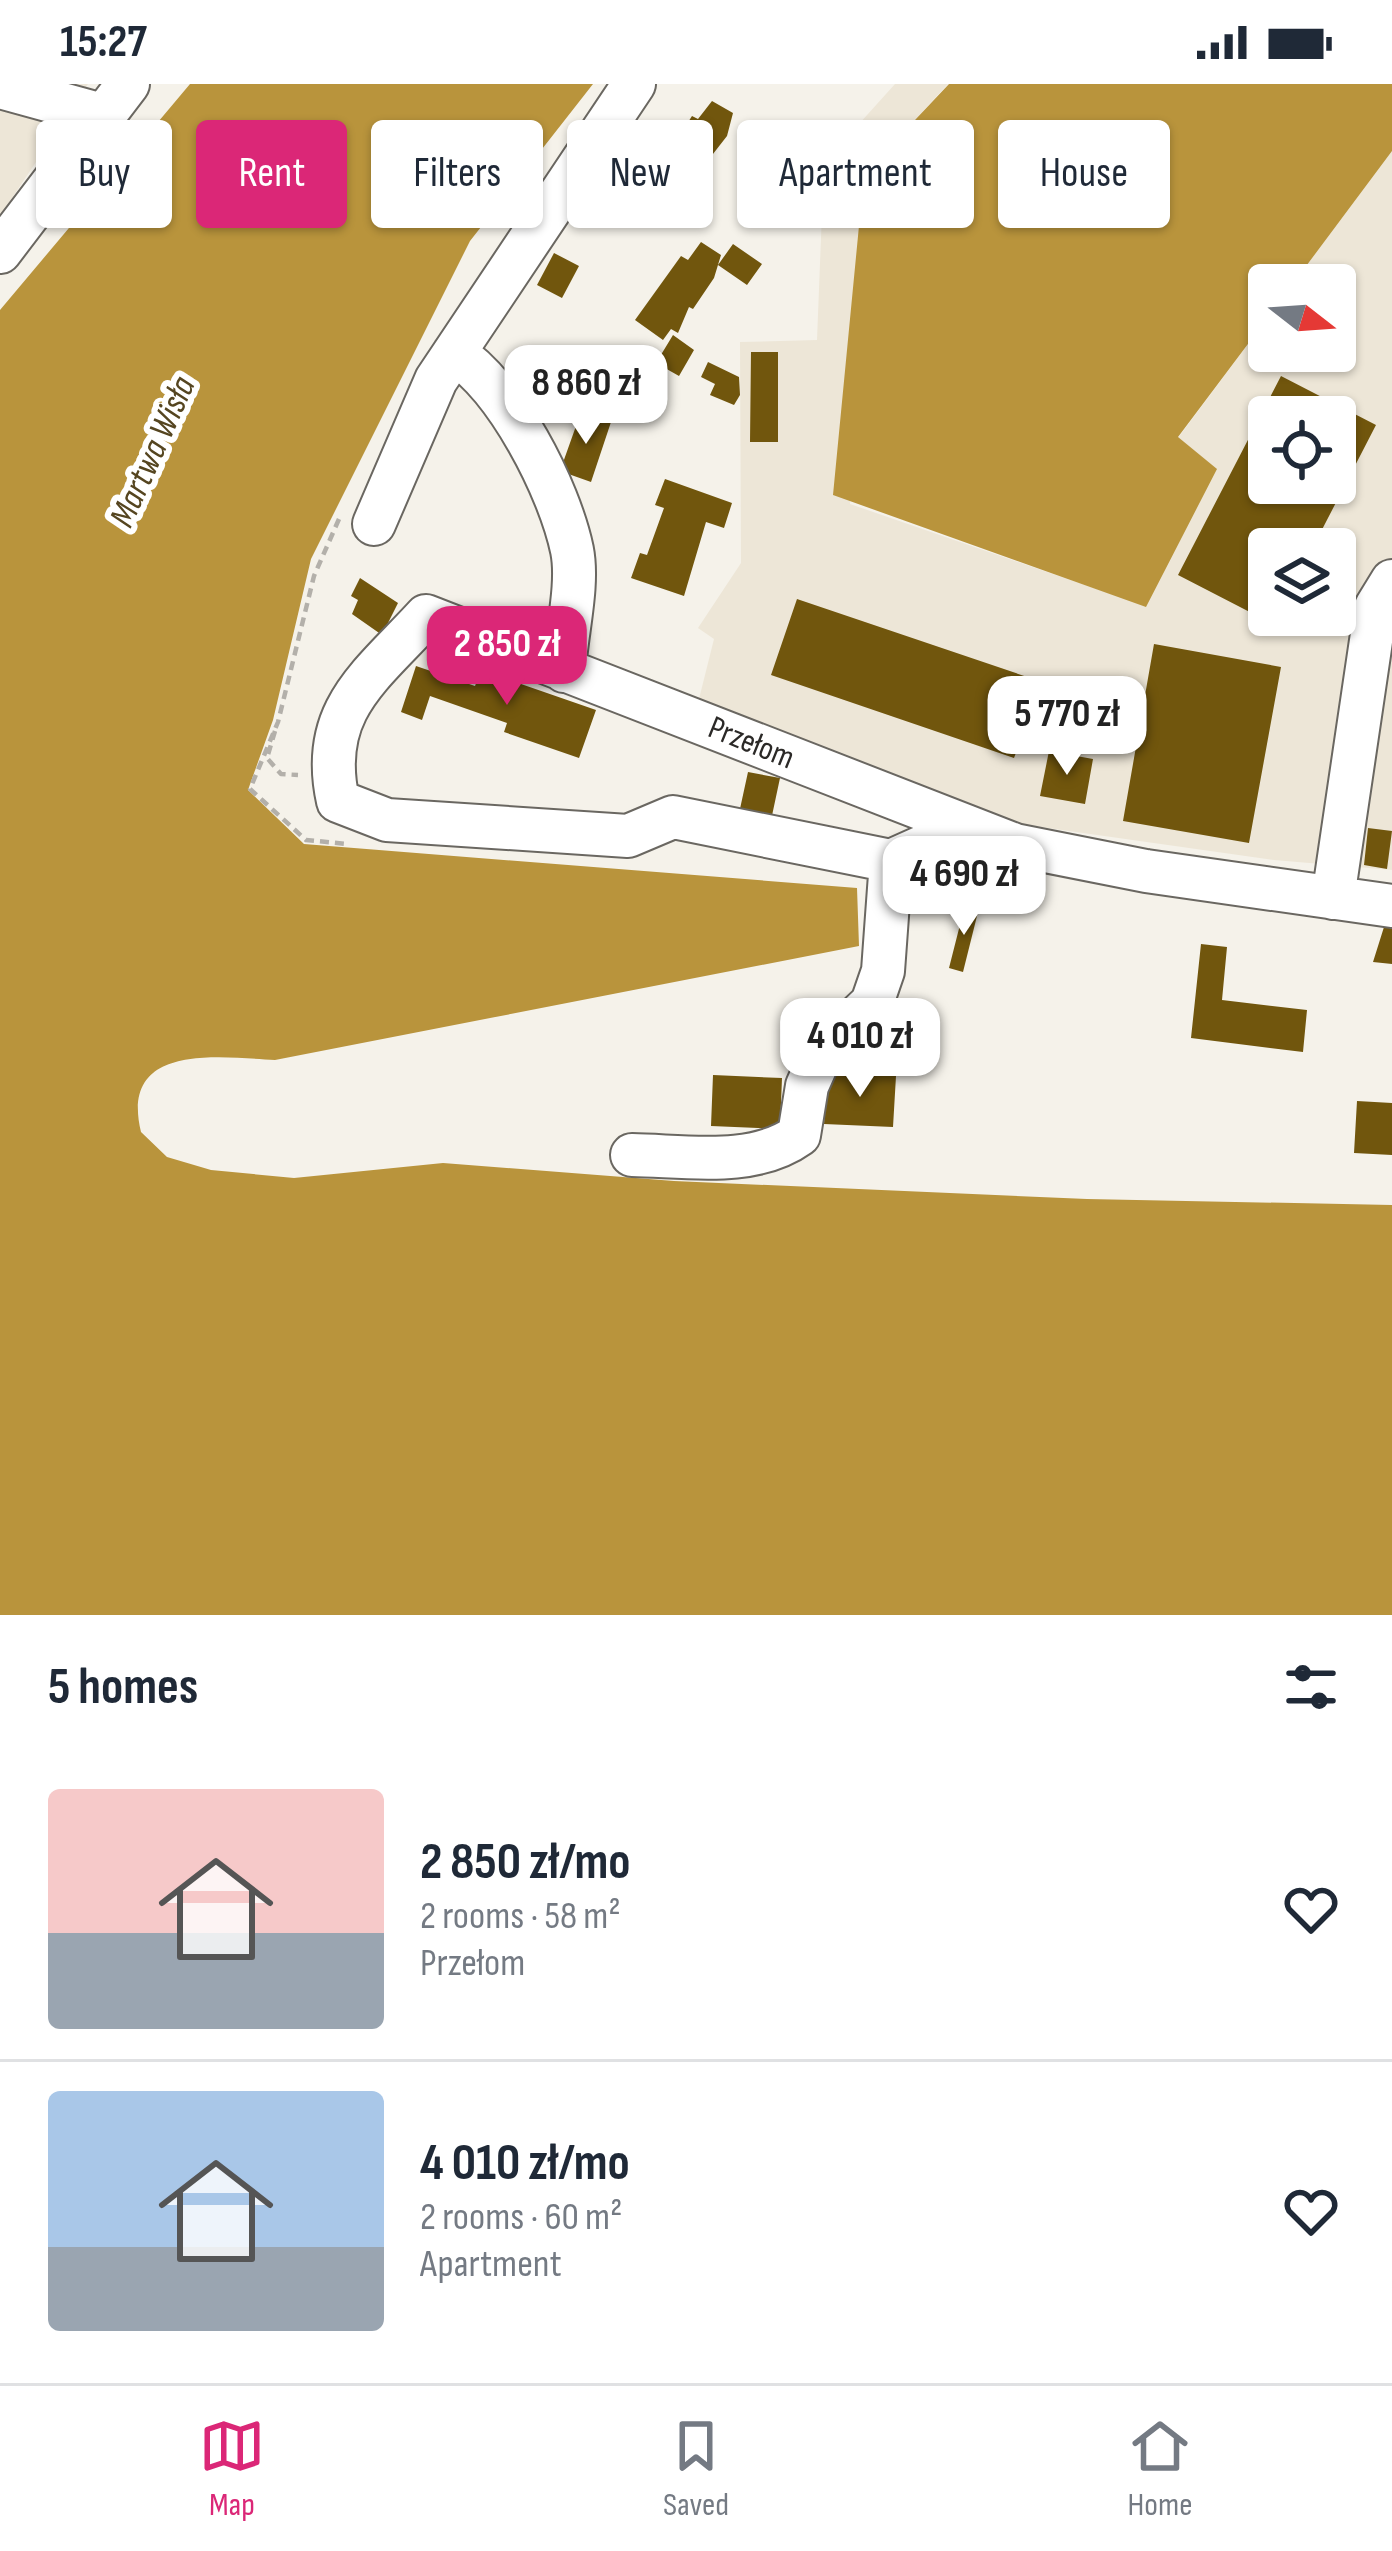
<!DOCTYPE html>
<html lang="en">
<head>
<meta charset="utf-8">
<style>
  body { margin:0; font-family:"Sofia Sans Condensed",sans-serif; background:#f6f6f7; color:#1f2937; height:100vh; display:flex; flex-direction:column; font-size:45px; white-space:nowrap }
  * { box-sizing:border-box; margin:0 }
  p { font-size:39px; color:#747a83 }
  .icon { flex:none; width:66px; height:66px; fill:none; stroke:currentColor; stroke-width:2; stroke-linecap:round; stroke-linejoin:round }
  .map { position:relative; height:1531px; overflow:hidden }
  .panel { display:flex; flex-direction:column; background:#fff; flex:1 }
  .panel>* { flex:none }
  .hud { position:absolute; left:36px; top:36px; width:1320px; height:108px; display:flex; gap:24px }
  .needle { width:78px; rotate:107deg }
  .controls { position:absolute; left:1248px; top:180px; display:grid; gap:24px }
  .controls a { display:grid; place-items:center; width:108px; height:108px; border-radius:12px; background:#fff; box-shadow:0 3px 9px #0004; font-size:60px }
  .price { position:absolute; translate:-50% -102px; padding:0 27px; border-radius:24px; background:#fff; color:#222; font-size:39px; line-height:78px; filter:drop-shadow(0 3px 6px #0008) }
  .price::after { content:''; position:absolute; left:50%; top:72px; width:36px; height:27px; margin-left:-18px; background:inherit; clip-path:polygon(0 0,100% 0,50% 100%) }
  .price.active { background:#db2777; color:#fff }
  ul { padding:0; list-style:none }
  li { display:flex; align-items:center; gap:36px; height:300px; padding:0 48px }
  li+li { border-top:3px solid #e0e1e3 }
  li span { display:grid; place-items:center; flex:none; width:336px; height:240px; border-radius:12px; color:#555 }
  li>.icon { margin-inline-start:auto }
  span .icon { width:144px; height:144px; fill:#fffc; stroke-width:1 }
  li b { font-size:51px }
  h2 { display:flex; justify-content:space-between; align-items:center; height:144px; padding:0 48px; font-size:51px }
  .chip { padding:0 42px; border-radius:12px; background:#fff; box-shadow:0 3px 9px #0004; font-size:42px; line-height:108px }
  .chip.active { background:#db2777; color:#fff }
  .status { display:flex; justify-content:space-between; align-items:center; height:84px; padding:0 60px; background:#fff; direction:ltr }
  .status svg { height:33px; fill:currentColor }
  .dock { display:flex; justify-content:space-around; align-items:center; height:168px; border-top:3px solid #e0e1e3; background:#fff; font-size:33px; color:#747a83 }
  .dock a { display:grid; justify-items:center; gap:6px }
  .dock .active { color:#db2777 }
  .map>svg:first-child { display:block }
</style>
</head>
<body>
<div class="status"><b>15:27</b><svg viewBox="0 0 49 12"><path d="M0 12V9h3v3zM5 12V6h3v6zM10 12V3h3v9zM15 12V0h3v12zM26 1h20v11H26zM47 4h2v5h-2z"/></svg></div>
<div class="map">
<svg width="1392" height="1531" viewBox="0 0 1392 1531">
  <rect width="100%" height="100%" fill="#f5f2ea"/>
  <path fill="#ede6d7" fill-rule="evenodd" d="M0 0H88L0 132Z
    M895 0H948L864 91 850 420 1146 522 1178 354 1269 232V267H1335V201H1292L1392 67V786L1274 776 998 737 699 615 714 555 698 544 741 479 740 258 817 256 823 103 815 92 795 83 803 61 831 71ZM1269 333H1335V399H1269ZM1269 465H1335V531H1269Z"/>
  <path fill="#b9943c" d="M190 0H593L470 157 311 475 273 636 248 706 304 760 857 804 859 862 275 976C219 973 119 958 141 1048L167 1073 211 1086 294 1094 443 1079 674 1097 1087 1115 1392 1121V1531H0V226Z
    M949 0H1392V67L1292 201H1269V232L1178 353 1217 385 1146 523 833 411 864 90Z"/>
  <path fill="#71560d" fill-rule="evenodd" d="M712 17 733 29 727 52 688 102 668 90 678 67 672 63 692 32 698 35Z
    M758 36 775 51 767 59 751 45Z
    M804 63 817 69 809 87 795 82Z
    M770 114 795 127 789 138 765 125Z
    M701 158 721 171 714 194 693 225 689 223 678 249 671 245 663 256 635 236 681 172 688 176Z
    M733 160 762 180 747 201 718 181Z
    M554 169 579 182 562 214 537 201Z
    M673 251 694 266 679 292 656 279Z
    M751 268H778V358H750Z
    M708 278 739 293 740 311 734 321 710 311 715 300 701 293Z
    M1281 292 1376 341 1312 465H1269V531H1278L1273 540 1178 491ZM1269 333H1335V399H1269Z
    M581 328 611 338 591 398 560 387Z
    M665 395 732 419 724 444 706 438 684 512 631 494 640 469 647 471 664 424 655 421Z
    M360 494 398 519 382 551 352 530 358 516 351 512Z
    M797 515 1042 598 1014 674 771 591Z
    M1154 560 1281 583 1249 759 1123 737Z
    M416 582 475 602 481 586 596 626 579 674 504 648 507 639 430 612 422 636 401 628Z
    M1049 667 1093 675 1085 720 1040 712Z
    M748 688 780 694 770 741 738 734Z
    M1368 744 1392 747 1387 785 1364 781Z
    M965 821 979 824 963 888 949 884Z
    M1384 843 1392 844V880L1373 878Z
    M1201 860 1227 863 1222 916 1307 926 1303 968 1191 954Z
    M827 989 896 992 893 1043 824 1040Z
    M713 991 782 994 780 1045 711 1042Z
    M1357 1017 1392 1019V1071L1354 1069Z"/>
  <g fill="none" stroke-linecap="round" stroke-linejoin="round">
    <g stroke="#6a6761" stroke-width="46">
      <path id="minor" d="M0 3 102 31
        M0 168 128 0
        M454 269C507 303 559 404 572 466 579 501 566 550 564 587
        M374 440 436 296 634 0
        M967 743 891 777 673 733 628 752 387 736 338 717C318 627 370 593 426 532L1015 761 1146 787 1392 822
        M1333 814 1376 523 1392 497
        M632 1071C687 1072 753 1084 799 1051L807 1002 823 966 872 919 883 887 891 777"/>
    </g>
    <path stroke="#b3b0aa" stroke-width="4.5" stroke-dasharray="9 6" stroke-linecap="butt" d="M339 435 314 492 278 638 250 705 306 756 347 760
      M275 647 267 674 281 690 298 691"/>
    <use href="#minor" stroke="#fff" stroke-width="42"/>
  </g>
  <g text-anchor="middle" stroke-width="12" stroke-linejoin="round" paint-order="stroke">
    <g font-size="33" fill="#2b2927" stroke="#fff">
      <text transform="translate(752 657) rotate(22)" y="12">Przełom</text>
    </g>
    <g font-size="36" font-style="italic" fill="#554520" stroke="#fff">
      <text transform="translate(151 367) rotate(-66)" y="13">Martwa Wisła</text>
    </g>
  </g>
</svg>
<div class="controls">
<a><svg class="needle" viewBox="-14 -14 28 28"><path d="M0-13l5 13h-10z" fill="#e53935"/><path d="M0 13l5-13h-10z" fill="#747a83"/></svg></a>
<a><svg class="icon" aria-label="locate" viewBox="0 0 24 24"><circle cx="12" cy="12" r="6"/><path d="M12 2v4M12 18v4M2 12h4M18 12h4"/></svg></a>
<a><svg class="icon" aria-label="layers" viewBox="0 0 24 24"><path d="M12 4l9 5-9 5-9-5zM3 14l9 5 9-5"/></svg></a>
</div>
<b class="price" style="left:586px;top:363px">8 860 zł</b>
<b class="price active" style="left:507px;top:624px">2 850 zł</b>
<b class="price" style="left:1067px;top:694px">5 770 zł</b>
<b class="price" style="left:964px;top:854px">4 690 zł</b>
<b class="price" style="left:860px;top:1016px">4 010 zł</b>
<div class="hud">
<a class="chip">Buy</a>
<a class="chip active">Rent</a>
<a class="chip">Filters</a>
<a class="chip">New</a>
<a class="chip">Apartment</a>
<a class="chip">House</a>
</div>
</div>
<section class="panel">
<h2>5 homes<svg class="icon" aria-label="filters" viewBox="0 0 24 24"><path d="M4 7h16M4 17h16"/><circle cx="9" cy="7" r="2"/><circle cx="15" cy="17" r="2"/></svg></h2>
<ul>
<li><span style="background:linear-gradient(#f6c9c9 60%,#9aa5b1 0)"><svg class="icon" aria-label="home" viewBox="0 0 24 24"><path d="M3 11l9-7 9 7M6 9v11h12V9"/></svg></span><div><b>2 850 zł/mo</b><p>2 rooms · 58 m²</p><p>Przełom</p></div><svg class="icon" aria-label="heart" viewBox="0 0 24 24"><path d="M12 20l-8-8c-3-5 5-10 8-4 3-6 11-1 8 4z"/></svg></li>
<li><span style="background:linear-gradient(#a9c7e8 65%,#9aa5b1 0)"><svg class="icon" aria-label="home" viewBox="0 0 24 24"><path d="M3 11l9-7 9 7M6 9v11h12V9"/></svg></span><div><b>4 010 zł/mo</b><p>2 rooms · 60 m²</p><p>Apartment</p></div><svg class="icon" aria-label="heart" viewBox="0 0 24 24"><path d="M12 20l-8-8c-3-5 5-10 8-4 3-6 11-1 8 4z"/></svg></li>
</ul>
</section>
<nav class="dock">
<a class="active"><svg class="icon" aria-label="map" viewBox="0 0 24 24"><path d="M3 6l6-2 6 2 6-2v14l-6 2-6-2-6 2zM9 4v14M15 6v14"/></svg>Map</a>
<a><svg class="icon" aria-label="saved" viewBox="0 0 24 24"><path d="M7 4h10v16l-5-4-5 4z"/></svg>Saved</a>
<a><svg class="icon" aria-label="home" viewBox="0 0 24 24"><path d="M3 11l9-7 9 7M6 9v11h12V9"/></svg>Home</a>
</nav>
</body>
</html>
